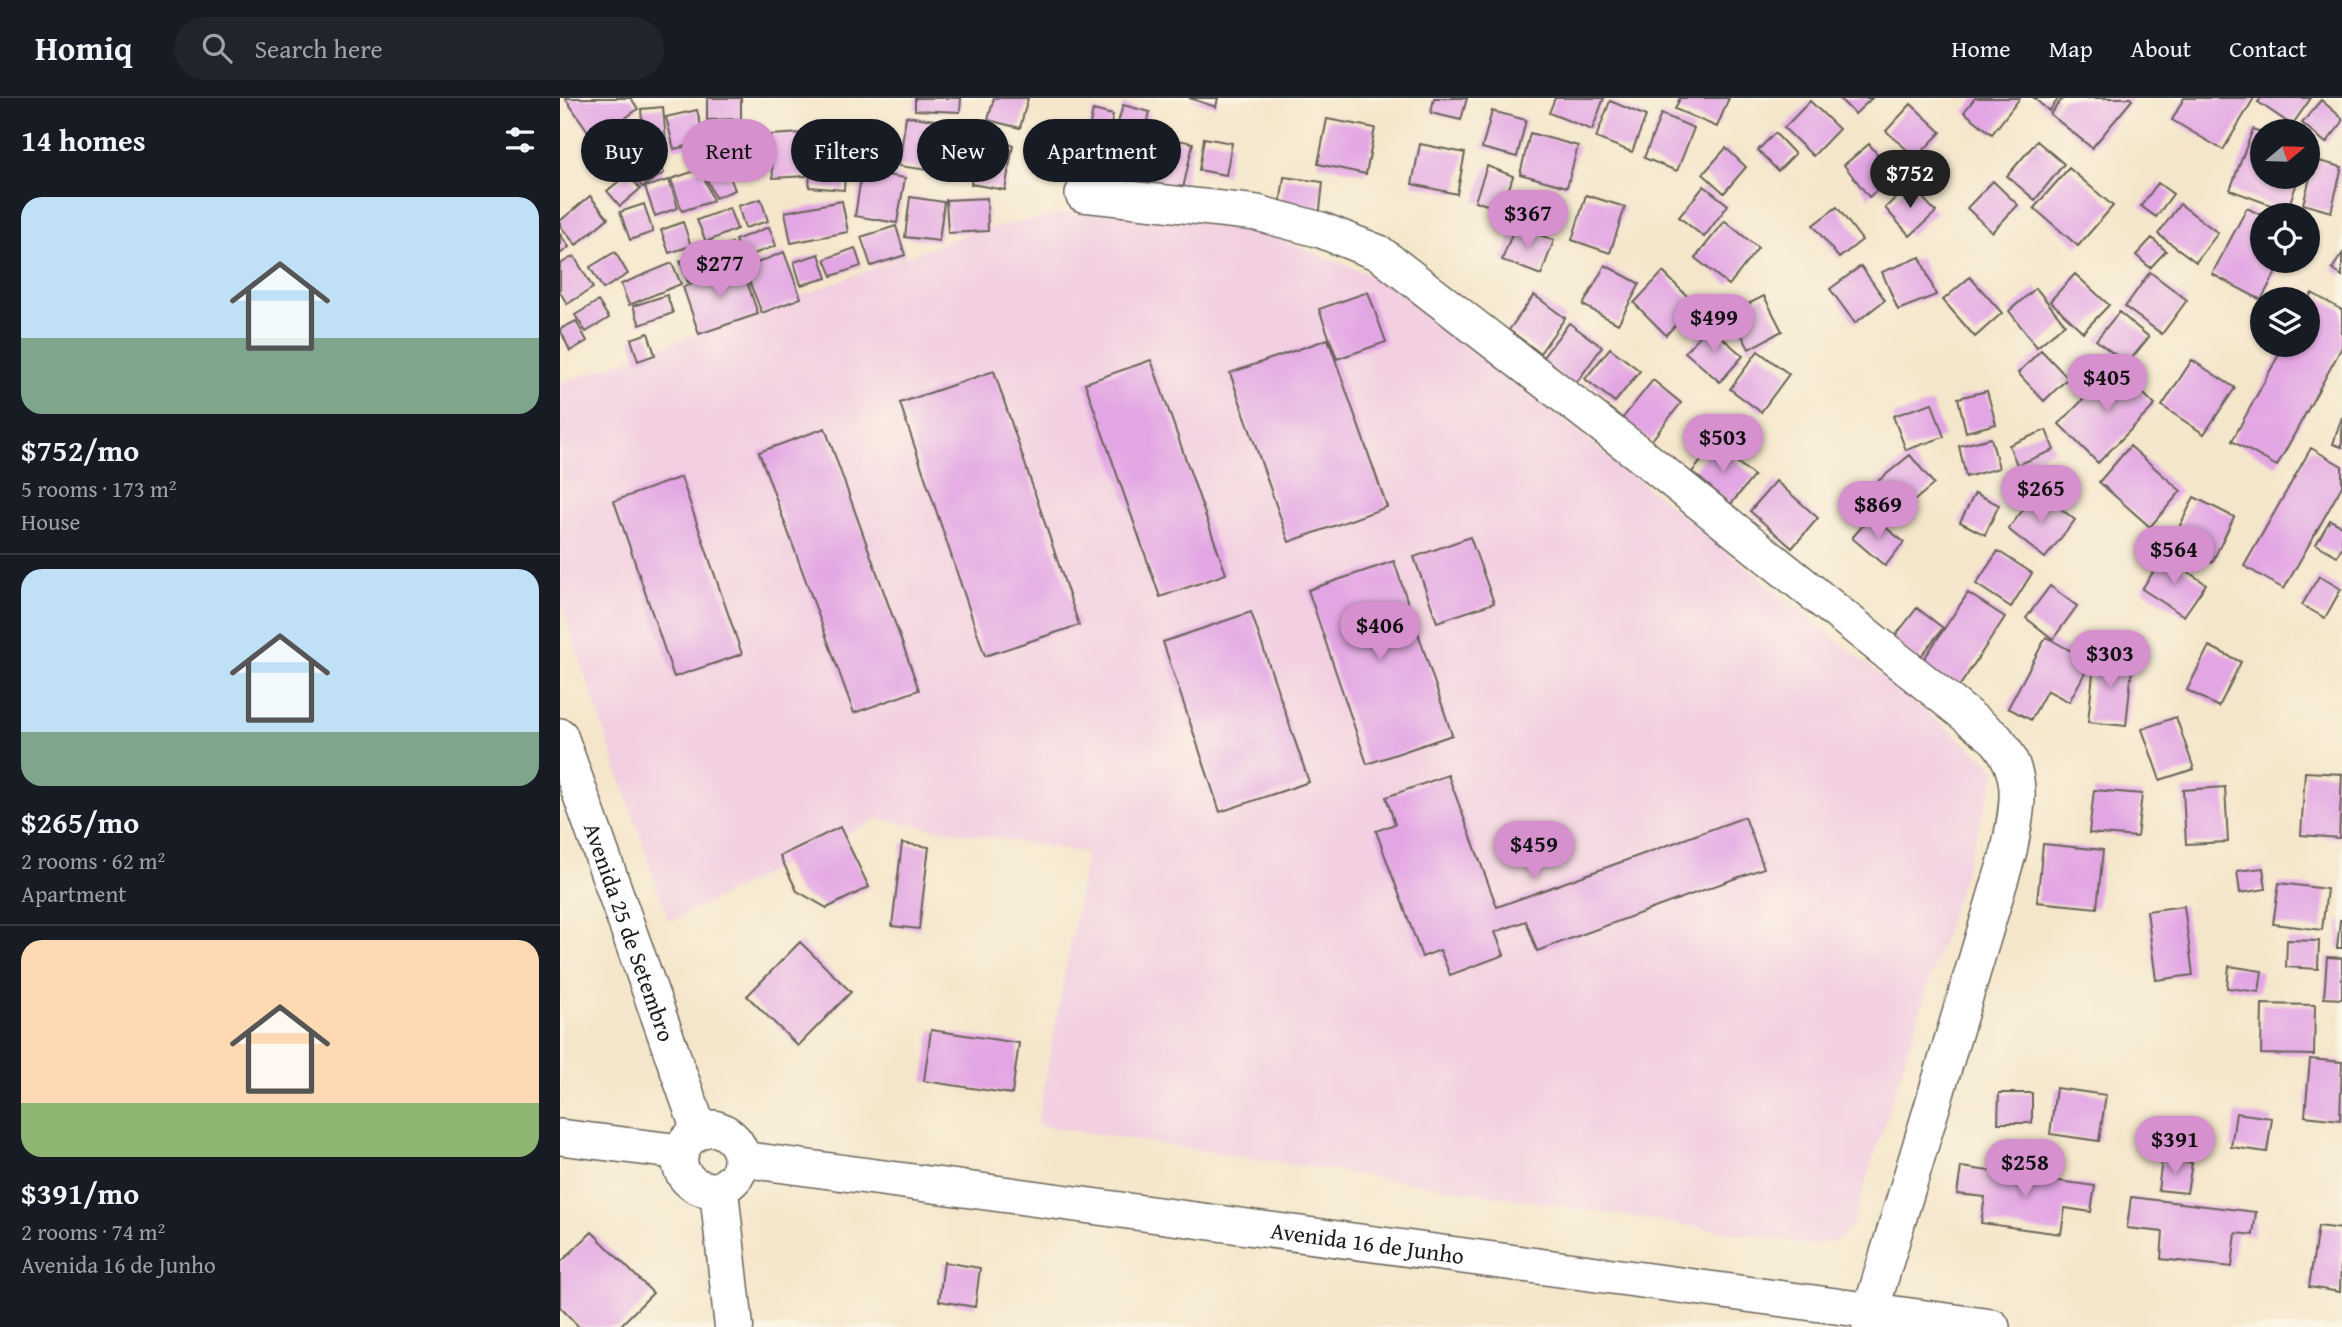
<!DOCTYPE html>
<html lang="en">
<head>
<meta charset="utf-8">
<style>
  body { margin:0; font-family:"Gentium Book Plus",serif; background:#20242c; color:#f1f3f6; height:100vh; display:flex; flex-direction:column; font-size:26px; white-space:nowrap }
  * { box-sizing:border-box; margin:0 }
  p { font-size:23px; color:#9ea1a6 }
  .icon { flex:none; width:38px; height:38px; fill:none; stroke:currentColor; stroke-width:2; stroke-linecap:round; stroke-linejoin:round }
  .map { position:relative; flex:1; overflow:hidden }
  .panel { display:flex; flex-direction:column; background:#171b24; width:560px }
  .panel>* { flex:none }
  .top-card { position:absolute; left:21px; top:21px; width:665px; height:63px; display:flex; gap:14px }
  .needle { width:46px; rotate:71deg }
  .controls { position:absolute; left:1690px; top:21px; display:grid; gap:14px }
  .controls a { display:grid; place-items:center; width:70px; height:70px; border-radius:50%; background:#171b24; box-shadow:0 2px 5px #0004; font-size:35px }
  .price { position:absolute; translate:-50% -60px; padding:0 16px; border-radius:24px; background:#d690ce; color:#111; font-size:23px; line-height:46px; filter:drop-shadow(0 2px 4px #0008) }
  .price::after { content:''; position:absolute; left:50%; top:42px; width:21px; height:16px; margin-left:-10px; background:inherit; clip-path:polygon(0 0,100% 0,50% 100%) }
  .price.current { background:#222; color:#fff }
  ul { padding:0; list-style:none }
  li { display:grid; align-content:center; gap:14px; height:371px; padding:0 21px }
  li+li { border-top:2px solid #363941 }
  li span { display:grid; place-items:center; height:217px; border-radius:21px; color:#555 }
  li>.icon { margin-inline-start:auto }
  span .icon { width:126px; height:126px; fill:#fffc; stroke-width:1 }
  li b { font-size:30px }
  h2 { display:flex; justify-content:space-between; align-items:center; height:84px; padding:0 21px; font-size:30px }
  .chip { padding:0 24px; border-radius:32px; background:#171b24; box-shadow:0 2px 5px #0004; font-size:24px; line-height:63px }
  .chip.current { background:#d690ce; color:#111 }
  header { display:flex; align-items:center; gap:42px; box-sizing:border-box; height:98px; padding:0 35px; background:#171b24; border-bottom:2px solid #363941 }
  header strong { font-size:33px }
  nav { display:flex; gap:38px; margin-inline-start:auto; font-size:24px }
  .search { width:490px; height:63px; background:#20242c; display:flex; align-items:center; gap:18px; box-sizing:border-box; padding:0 24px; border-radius:38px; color:#9ea1a6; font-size:26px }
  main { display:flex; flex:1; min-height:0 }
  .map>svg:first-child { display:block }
</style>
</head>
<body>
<header>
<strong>Homiq</strong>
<div class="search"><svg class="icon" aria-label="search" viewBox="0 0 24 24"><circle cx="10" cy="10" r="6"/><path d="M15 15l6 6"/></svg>Search here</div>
<nav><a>Home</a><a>Map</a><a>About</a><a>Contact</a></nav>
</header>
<main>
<section class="panel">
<h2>14 homes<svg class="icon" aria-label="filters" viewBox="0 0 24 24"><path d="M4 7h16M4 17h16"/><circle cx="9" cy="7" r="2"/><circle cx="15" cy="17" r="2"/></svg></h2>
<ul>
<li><span style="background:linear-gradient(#bfe0f5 65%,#7fa58c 0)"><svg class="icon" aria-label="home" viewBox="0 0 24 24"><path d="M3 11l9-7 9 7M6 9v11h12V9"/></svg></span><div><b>$752/mo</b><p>5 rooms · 173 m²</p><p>House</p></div></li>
<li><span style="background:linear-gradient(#bfe0f5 75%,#7fa58c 0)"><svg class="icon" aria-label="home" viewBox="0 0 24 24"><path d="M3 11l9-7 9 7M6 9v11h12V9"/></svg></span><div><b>$265/mo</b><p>2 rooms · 62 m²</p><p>Apartment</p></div></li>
<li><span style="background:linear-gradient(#ffd9b3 75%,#8fb573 0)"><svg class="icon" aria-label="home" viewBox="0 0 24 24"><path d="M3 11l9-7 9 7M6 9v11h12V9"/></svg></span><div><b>$391/mo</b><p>2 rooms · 74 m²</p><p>Avenida 16 de Junho</p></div></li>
</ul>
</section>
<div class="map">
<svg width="1782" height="1229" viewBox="0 0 1782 1229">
  <rect width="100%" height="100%" fill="#fcf5e5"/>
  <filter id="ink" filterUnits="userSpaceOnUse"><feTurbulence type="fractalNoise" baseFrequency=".0143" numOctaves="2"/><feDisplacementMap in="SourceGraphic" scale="14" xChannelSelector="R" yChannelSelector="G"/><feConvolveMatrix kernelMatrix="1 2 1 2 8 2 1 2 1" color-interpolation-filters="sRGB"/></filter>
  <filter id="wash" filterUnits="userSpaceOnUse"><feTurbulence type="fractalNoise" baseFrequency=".00686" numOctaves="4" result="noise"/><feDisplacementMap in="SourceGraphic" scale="28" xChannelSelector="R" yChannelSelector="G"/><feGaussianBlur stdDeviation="1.57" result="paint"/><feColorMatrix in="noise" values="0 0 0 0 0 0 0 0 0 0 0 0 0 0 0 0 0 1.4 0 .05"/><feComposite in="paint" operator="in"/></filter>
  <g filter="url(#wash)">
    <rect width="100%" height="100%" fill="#f4e6ca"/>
    <path fill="#f2cfe1" d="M510 114 592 117 698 132 817 180 888 229 1437 671 1292 1128 1278 1142 1253 1147 477 1027 527 755 317 721 109 824 0 503V286L413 134Z"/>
    <g id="blocks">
      <path fill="#e3a6e4" d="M5 0H71L78 11 34 42Z
        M147 0H181V21L147 22Z
        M355 0H401L400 14 355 12Z
        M434 0H468L460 30 428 22Z
        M629 0H658L656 9Z
        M874 0H907L901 22 871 15Z
        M995 0H1044L1032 32 989 15Z
        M1120 0H1169L1157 29 1115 11Z
        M1279 0H1312L1295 16Z
        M1415 0H1460L1432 36 1404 14Z
        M1474 0H1499L1489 13Z
        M1503 0H1570L1572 2 1532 50 1490 16Z
        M1624 0H1694L1663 52 1612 22Z
        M1701 0H1751L1732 27 1698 4Z
        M1761 2 1782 20V25L1766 45 1742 25Z
        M1050 3 1086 18 1072 54 1036 40Z
        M1250 3 1279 31 1253 58 1224 30Z
        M1351 6 1381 34 1356 60 1326 33Z
        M563 7 590 14 576 64 549 56Z
        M103 9 106 44 84 46 81 11Z
        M137 12 145 44 114 51 106 19Z
        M533 12 553 17 546 50 526 45Z
        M932 13 966 22 957 59 922 50Z
        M1101 16 1134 30 1117 73 1084 60Z
        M346 18 396 25 390 75 339 68Z
        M767 21 815 30 806 76 758 66Z
        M1693 31 1703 35V79H1739L1727 113 1670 92Z
        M243 35 246 78 213 80 210 37Z
        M970 35 1018 48 1007 89 960 76Z
        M1215 35 1235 56 1218 73 1198 52Z
        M588 36 633 45 621 100 576 90Z
        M644 40 672 45 666 77 639 72Z
        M419 41 453 47 445 92 411 86Z
        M1477 43 1504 66 1475 102 1447 78Z
        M252 44 287 47 284 92 249 89Z
        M860 46 905 55 897 96 852 86Z
        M1309 46 1335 78 1309 99 1284 67Z
        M1166 50 1186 69 1164 95 1143 76Z
        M492 51 518 59 512 81 486 74Z
        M90 53 104 75 82 89 68 67Z
        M163 61 175 92 155 100 142 69Z
        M1755 62 1782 69 1771 114 1743 106Z
        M927 68 953 78 942 112 915 103Z
        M1509 70 1553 108 1518 148 1474 110Z
        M141 71 153 103 122 113 111 81Z
        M302 73 345 80 337 125 295 118Z
        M68 76 80 91 60 108 47 93Z
        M724 79 763 84 759 121 719 115Z
        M109 82 118 110 95 118 85 89Z
        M1433 83 1458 107 1432 134 1407 110Z
        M1598 85 1613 96 1596 119 1581 108Z
        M1350 86 1376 114 1350 138 1325 110Z
        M1144 88 1168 107 1144 139 1119 119Z
        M1026 97 1065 109 1050 155 1012 142Z
        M30 98 48 120 16 147 0 128V123Z
        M350 99 384 104 379 143 345 139Z
        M427 100 428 133 388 135 386 102Z
        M201 101 208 123 185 130 178 108Z
        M282 103 288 134 231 145 225 114Z
        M84 106 93 134 70 142 60 114Z
        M1620 106 1658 135 1636 164 1598 136Z
        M1277 109 1302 142 1279 160 1253 127Z
        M169 110 177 131 146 144 137 122Z
        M1687 110 1703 118V163H1722L1701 202 1652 176Z
        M1165 123 1198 150 1169 187 1135 160Z
        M123 124 131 148 109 155 101 132Z
        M336 128 345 157 311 168 301 139Z
        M955 128 994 142 981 177 942 162Z
        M209 129 216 148 182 160 175 142Z
        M0 136 9 149 0 156Z
        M1592 140 1606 153 1590 170 1576 157Z
        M172 145 179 166 128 184 120 163Z
        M295 150 301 168 272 178 265 161Z
        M55 154 68 176 43 191 30 169Z
        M224 154 241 200 202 215 184 170Z
        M259 156 267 180 241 187 234 164Z
        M1782 156V178L1772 171Z
        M14 158 33 190 7 206 0 194V166Z
        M1360 159 1376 197 1338 212 1322 174Z
        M112 165 121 186 69 207 61 186Z
        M1045 167 1080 186 1058 226 1023 207Z
        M1301 168 1325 202 1295 225 1270 191Z
        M182 169 198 216 139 236 123 189Z
        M1103 174 1135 206 1106 237 1074 205Z
        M1590 174 1627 202 1602 236 1565 209Z
        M1515 176 1549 207 1523 234 1490 203Z
        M1410 179 1442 215 1415 239 1383 202Z
        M1476 190 1505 226 1477 249 1449 213Z
        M808 194 826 244 777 261 759 211Z
        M1752 195 1782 212V249L1717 368 1672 343 1724 247H1748V202Z
        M107 197 113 215 80 227 73 208Z
        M974 197 1005 220 980 255 949 232Z
        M1204 198 1222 233 1189 251 1170 215Z
        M38 203 49 220 26 234 15 217Z
        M1559 214 1589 239 1567 266 1536 242Z
        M16 223 27 243 10 253 0 231Z
        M1009 225 1042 249 1014 288 980 263Z
        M1149 228 1183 258 1160 284 1125 254Z
        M88 235 95 257 78 263 71 241Z
        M768 241 827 409 729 444 670 275Z
        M1050 250 1080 273 1055 304 1025 281Z
        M1481 252 1508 280 1484 303 1458 275Z
        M1198 253 1229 276 1201 314 1170 291Z
        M591 262 666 476 600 499 525 285Z
        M1632 262 1675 290 1644 336 1602 308Z
        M1556 268 1595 307 1538 365 1499 326Z
        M434 273 519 527 425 558 340 305Z
        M1093 282 1121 305 1091 343 1062 321Z
        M1427 293 1436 326 1406 334 1398 300Z
        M1372 305 1384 339 1346 352 1333 318Z
        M1782 319V349L1773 346Z
        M265 330 359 592 294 615 199 354Z
        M1486 332 1494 352 1457 367 1449 347Z
        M1431 340 1439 370 1406 379 1399 348Z
        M1155 346 1194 378 1171 406 1132 374Z
        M1570 348 1621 393 1590 429 1539 384Z
        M1751 350 1782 368V388L1724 491 1684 468Z
        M1350 357 1374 386 1341 414 1317 384Z
        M121 379 182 556 114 579 54 403Z
        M1216 383 1258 420 1232 450 1190 413Z
        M1478 393 1515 422 1485 460 1448 431Z
        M1415 395 1439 407 1425 437 1400 424Z
        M1634 399 1674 419 1652 465 1612 444Z
        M1311 418 1344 444 1325 468 1292 440Z
        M1770 422 1782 428V449L1777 458 1756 446Z
        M910 439 934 505 877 524 854 459Z
        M1438 453 1472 475 1451 509 1416 486Z
        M1604 458 1646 486 1624 518 1582 491Z
        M834 463 892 637 807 666 748 492Z
        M1759 478 1781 491 1765 520 1742 507Z
        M1490 488 1517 508 1493 541 1466 520Z
        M1408 495 1445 519 1397 592 1360 567Z
        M1357 510 1383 530 1358 562 1332 542Z
        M691 514 749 684 660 714 603 544Z
        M1486 539 1531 564 1509 604 1487 592 1471 622 1448 610Z
        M1649 548 1681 564 1659 609 1627 592Z
        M1535 556 1573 560 1566 628 1528 624Z
        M1616 619 1634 671 1600 682 1582 631Z
        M1745 674 1782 676 1779 740 1741 737Z
        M888 677 937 809 1185 719 1204 770 977 853 966 823 935 834 944 857 890 877 880 852 862 859 816 733 835 726 826 699Z
        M1665 689 1668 744 1626 746 1623 692Z
        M1534 692 1582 696 1577 739 1529 735Z
        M280 729 309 789 267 810 237 793 220 758Z
        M342 745 369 749 359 831 332 828Z
        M1483 746 1543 752 1537 810 1477 804Z
        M1703 770 1706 791 1680 795 1677 773Z
        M1719 785 1767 791 1762 832 1713 826Z
        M1624 808 1633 877 1596 882 1587 813Z
        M1780 822H1782V850H1777Z
        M1727 842 1759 843 1758 871 1726 869Z
        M240 844 291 894 238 948 187 898Z
        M1767 859 1782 860V901L1764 900Z
        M1669 868 1702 873 1699 894 1667 890Z
        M1702 906 1755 907 1754 957 1701 956Z
        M371 932 459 945 452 996 364 983Z
        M1750 961 1782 964 1780 1022 1745 1018Z
        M1496 990 1546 997 1539 1043 1490 1036Z
        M1439 995H1472V1025H1438Z
        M1676 1015 1712 1020 1707 1054 1671 1049Z
        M1602 1062 1632 1065 1627 1095 1598 1092Z
        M1401 1069 1535 1088 1531 1114 1505 1110 1501 1136 1421 1125 1425 1099 1397 1096Z
        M1571 1099 1696 1114 1693 1137 1676 1135 1672 1169 1601 1161 1603 1134 1567 1130Z
        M1758 1128 1782 1131 1780 1194 1749 1189Z
        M32 1134 93 1195 59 1229H19L0 1209V1165Z
        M384 1164 420 1170 415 1209 379 1203Z"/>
    </g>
  </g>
  <g filter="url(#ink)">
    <use href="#blocks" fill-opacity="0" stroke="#686359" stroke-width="2"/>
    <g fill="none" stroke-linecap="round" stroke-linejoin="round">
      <g stroke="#686359" stroke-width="38">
        <g id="minor">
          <path d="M523 96 697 115 761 132 819 155 1082 358 1436 641C1467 677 1457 710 1449 753L1311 1212 1310 1229"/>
          <path id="s1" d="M0 638 139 1032"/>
          <path d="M154 1030C175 1035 190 1058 176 1078 171 1085 164 1088 159 1093 149 1092 140 1091 132 1085 106 1065 125 1031 154 1030Z"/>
          <path d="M0 1039 121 1054"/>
          <path id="s2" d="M181 1061 1432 1229"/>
        </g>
      </g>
      <g stroke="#686359" stroke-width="41">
        <path id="highway" d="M159 1093 174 1229"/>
      </g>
      <use href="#minor" stroke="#fff" stroke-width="35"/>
      <use href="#highway" stroke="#fff" stroke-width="38"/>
    </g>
  </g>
  <g text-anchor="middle" stroke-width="5" stroke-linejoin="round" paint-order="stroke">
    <g font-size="23" fill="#1c1c1c" stroke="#fcf5e5">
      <text dy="8" stroke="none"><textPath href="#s1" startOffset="208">Avenida 25 de Setembro</textPath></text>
      <text dy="8" stroke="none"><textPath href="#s2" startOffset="632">Avenida 16 de Junho</textPath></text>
    </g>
  </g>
</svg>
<div class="controls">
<a><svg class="needle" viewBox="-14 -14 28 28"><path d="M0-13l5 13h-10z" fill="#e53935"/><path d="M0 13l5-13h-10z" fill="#9ea1a6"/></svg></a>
<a><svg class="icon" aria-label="locate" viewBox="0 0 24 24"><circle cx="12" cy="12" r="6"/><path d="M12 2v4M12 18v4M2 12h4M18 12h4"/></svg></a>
<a><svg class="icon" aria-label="layers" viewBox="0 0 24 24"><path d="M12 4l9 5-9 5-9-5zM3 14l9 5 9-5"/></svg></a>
</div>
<b class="price current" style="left:1350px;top:112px">$752</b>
<b class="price" style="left:968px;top:152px">$367</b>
<b class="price" style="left:160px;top:202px">$277</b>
<b class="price" style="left:1154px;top:256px">$499</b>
<b class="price" style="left:1547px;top:316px">$405</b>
<b class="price" style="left:1163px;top:376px">$503</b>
<b class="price" style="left:1481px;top:427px">$265</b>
<b class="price" style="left:1318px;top:443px">$869</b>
<b class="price" style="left:1614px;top:488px">$564</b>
<b class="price" style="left:820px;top:564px">$406</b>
<b class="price" style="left:1550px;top:592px">$303</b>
<b class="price" style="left:974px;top:783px">$459</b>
<b class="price" style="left:1615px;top:1078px">$391</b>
<b class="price" style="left:1465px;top:1101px">$258</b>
<div class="top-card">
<a class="chip">Buy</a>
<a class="chip current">Rent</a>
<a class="chip">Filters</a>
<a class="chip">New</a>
<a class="chip">Apartment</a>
</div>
</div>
</main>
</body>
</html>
